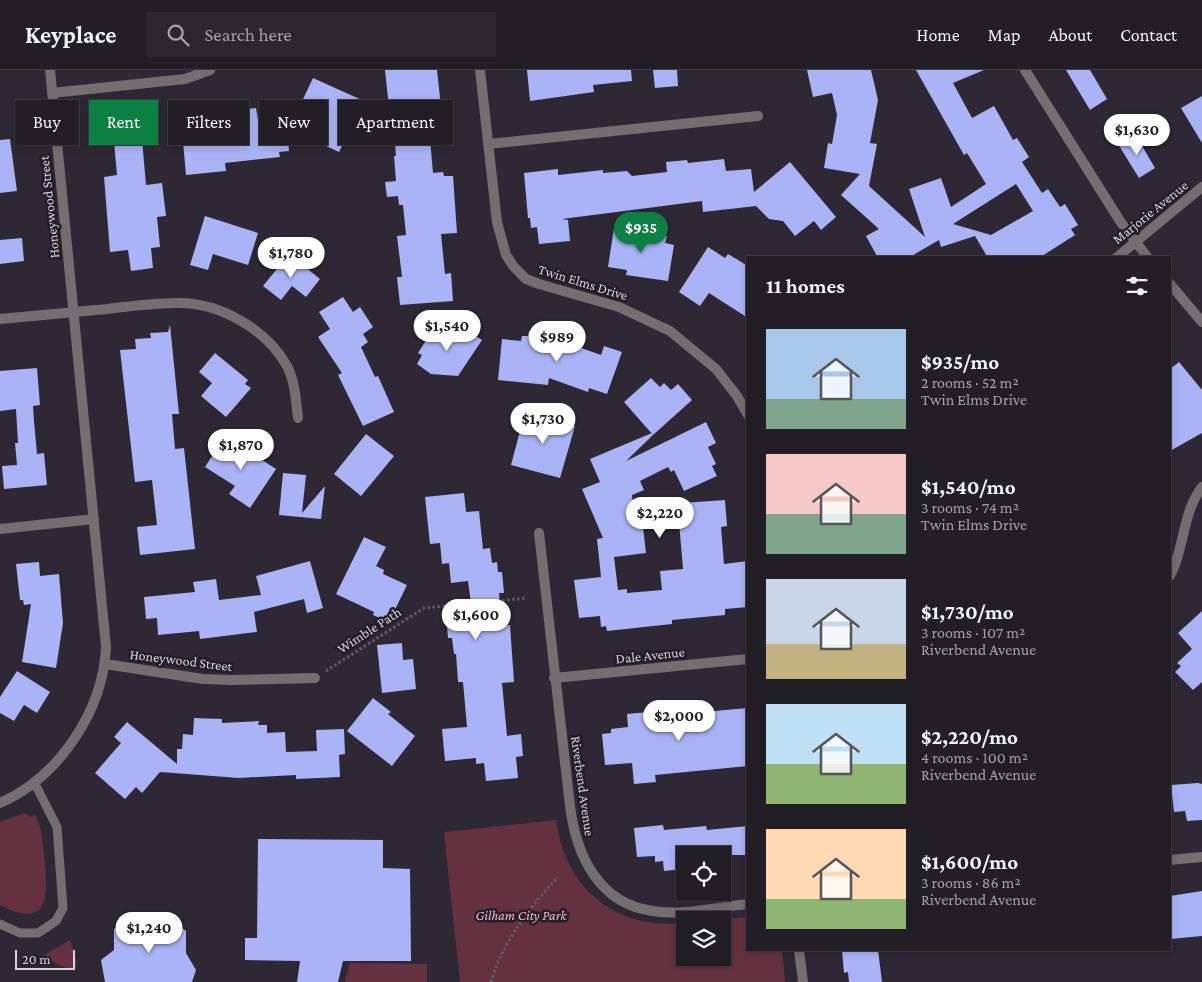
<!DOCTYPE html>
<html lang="en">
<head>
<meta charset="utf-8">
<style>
  body { margin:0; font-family:"Crimson Pro",serif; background:#2a272e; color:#f1f3f6; height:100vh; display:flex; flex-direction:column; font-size:19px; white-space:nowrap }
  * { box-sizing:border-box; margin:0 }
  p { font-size:16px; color:#a2a2a7 }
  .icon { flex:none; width:28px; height:28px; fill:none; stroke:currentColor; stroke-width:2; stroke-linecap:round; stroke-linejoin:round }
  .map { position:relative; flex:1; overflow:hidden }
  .side { position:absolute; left:746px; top:186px; width:425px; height:695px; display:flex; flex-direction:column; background:#221e26; border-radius:0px; box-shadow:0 2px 8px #0003,0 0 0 1px #3f3c43 }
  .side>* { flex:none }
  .guide { position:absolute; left:15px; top:30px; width:475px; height:45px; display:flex; gap:10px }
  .tools { position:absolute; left:676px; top:776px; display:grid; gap:10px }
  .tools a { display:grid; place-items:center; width:55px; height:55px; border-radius:0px; background:#221e26; box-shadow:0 2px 8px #0003,0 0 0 1px #3f3c43; font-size:25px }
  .scale { position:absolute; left:15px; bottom:12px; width:60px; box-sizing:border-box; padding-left:5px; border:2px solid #d7d4db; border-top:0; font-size:14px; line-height:18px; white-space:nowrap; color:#d7d4db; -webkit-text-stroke:4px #231e29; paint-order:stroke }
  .price { position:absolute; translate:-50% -42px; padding:0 11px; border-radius:18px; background:#fff; color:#222; font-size:16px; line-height:32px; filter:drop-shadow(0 1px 2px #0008) }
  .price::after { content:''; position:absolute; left:50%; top:30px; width:15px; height:11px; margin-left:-8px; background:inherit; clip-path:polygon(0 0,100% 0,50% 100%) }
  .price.current { background:#0b8043; color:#fff }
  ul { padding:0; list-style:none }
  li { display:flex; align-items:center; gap:15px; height:125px; padding:0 20px }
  li span { display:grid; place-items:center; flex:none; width:140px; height:100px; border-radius:0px; color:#555 }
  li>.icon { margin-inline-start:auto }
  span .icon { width:60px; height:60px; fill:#fffc; stroke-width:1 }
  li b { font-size:21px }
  h2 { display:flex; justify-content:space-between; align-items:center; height:60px; padding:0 20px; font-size:21px }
  .pill { padding:0 18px; border-radius:0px; background:#221e26; box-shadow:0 2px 8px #0003,0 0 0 1px #3f3c43; font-size:18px; line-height:45px }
  .pill.current { background:#0b8043; color:#fff }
  header { display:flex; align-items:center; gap:30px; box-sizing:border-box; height:70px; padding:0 25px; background:#221e26; border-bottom:1px solid #3f3c43 }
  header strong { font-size:24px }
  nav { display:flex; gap:28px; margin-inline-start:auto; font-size:18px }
  .search { width:350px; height:45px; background:#2a272e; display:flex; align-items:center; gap:12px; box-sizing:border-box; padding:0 18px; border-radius:0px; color:#a2a2a7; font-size:19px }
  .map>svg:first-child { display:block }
</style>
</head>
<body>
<header>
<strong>Keyplace</strong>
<div class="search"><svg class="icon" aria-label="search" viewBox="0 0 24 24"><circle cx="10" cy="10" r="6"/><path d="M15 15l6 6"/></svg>Search here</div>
<nav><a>Home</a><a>Map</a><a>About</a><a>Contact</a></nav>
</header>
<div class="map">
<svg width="1202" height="912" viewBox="0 0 1202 912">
  <rect width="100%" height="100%" fill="#2d2833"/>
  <path fill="#653140" d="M25 743 30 747 35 745C43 759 43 778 45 794 48 833 46 858 0 835V752Z
    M556 750C565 819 616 860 685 853V888H722V850H718L747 847 748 880H782L785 912H460L444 762Z
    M70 870 77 892 76 898 68 899 45 888 46 884Z
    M350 893 427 894V912H345Z"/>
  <path fill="#a9b3f5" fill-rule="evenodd" d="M385 0H437L442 46 447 45 449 67 430 69 433 103 443 102 444 106H453L457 163 441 164 445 204 451 203 453 231 400 235 397 207H402L397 166 406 165 403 135H399L398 126 387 127 385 112 396 111 394 86H396L392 38H389Z
    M527 0H631L632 11 593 15 594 22 530 31Z
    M653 0H677L678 16 655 18Z
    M807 0H871L878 30 870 73 877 74 869 116 925 167 909 119 941 108 951 137 986 114 967 83 964 85 916 0H984L953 13 972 48 994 36 1013 70 1017 68 1029 87 1022 92 1042 123 1048 119 1060 137 1065 134 1078 155 1071 159 1075 165 1039 188H988L975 166 941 177 939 170 908 188H878L866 166 879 159 841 125 860 104 824 98 828 73 832 74 837 45 832 23 813 27ZM1016 114 1033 141 991 165 953 154Z
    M1066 0H1090L1107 29 1090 40Z
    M313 8 364 31 339 82 287 58 289 81 279 82 280 87 225 93 226 101 186 105 181 49 204 47 206 61 237 58 235 40 256 38 258 50 295 46Z
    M1202 26V73L1181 38Z
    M123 38 124 48 140 46 146 115 162 113 166 146 157 147 160 177 151 178 153 198 131 201 128 180 110 182 104 107 117 105 114 72 100 73 98 53 103 52 102 40Z
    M1135 64 1155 98 1139 108 1118 74Z
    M10 69 17 121 0 123V70Z
    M724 89 726 101 751 99 754 122 790 92 836 147 821 160 814 151 795 166 783 151 769 149 756 136 703 142 702 131 562 149 568 150 570 171 539 174 537 157 531 158 530 148H528L524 103 558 99V105L603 100V103L627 101 632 106 667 102 666 92 687 90 688 93Z
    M205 146 258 163 248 195 213 184 208 200 190 195Z
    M614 158 667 166 665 173 674 175 668 211 626 205 627 200 608 197Z
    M22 168 24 191 0 194V170Z
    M708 177 725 188 728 184 748 196V248L709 223 700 236 679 222Z
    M289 184 320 209 306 227 292 216 281 230 263 216Z
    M343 227 353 242 360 237 373 257 363 264 368 272 361 277 375 307 378 306 394 342 363 356 338 305 342 303 318 267 330 259 319 242Z
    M170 255 179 344H172L175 379 184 378 195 479 140 485 137 457 157 455 152 410 135 412 120 280 136 279 135 269 151 268 150 263 168 262Z
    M436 255 456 268 463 258 482 270 458 306 431 304 417 294 422 285 418 283Z
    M529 261 554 263 553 268 601 285 604 276 622 282 607 324 589 318 588 322 549 308 548 315 498 310 502 269 521 271 522 266H528Z
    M215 283 248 310 245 314 251 318 226 347 201 326 212 313 199 302Z
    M1179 292 1202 320V363L1170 381V299Z
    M37 298 40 335 33 336 34 351 37 384 44 383 47 415 4 419 2 396 17 395 15 373H18L16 339 0 341V301Z
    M651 308 660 317 664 313 671 320 678 314 692 330 653 365 624 332Z
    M525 342 575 356 560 408 511 395Z
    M706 352 716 373 708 377 716 394 712 396 717 406 684 421 674 400 671 402 668 397 640 411 644 420 632 425 635 458 643 457 646 483 614 487 618 520 627 519V523L662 520 660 501 683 499 678 440 683 439V433L725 430 727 456 721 457 724 494 748 491V537L725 539V545L672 550V554L607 561 606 556 601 557 600 546 579 548 574 510 601 507 597 469 603 468 582 419 600 412 590 389 652 363 653 365 626 391Z
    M366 364 394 386 361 426 334 404Z
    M225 366 276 399 250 438 229 424 235 416 205 397Z
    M283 403 306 405 302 443 325 416 321 449 279 445Z
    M464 423 466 442 479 441 483 479 490 478 492 493 497 492 498 502H502L504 523H499L502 556 510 555 514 612 502 613 507 666 521 664 523 686 516 687 518 708 486 711 484 693 476 694V688L445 691 442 659 467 657 463 612H458L456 584H454L452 568H448L446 544 472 541 468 511 451 513 449 493 442 494 440 473 430 474 425 427Z
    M364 467 386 477 376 496 384 500 383 504 407 515 389 552 373 545 374 542 336 524Z
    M310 491 323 538 307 543 304 529 254 542 257 562 200 569 199 561 158 565 157 548 146 549 144 527 195 522 193 512 216 509 219 530 261 525 256 506Z
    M39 492 40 506 59 504 63 553 56 598 22 592 31 534 24 535 23 530H20L16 494Z
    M1202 541V612L1193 620 1175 602 1181 596 1177 593 1192 579 1178 563Z
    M402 573 403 590 413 589 416 619 382 623 377 575Z
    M17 601 50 622 37 643 24 635 14 651 0 643V627Z
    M373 628 391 642 388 644 415 666 392 696 347 661Z
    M703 637V642L748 638V696L655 705 656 712 634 714 632 693 605 695 602 664 611 663V659L628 657 627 644Z
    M194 648 222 649V653L259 651 258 655H267V663L285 662 286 682 317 681 316 660 344 659 345 684 339 685 340 707 296 709V705L239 708 160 702 142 723 136 717 125 729 95 703 121 673 114 667 127 652 177 694V679H182L183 664 193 665Z
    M1198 713 1202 714V750L1187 751 1185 741 1174 742 1171 715Z
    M663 755 664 760 706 756 707 760 748 756V785H685L683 799 664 801 663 791 655 792V786L637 787 634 758Z
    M258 769 383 770V798L410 799 411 891H343L338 912H297L300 891 245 890V868H257Z
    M1202 821V866L1170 869V826Z
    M130 848 152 854 172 850 186 861V883L196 900 192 912H105L101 890 114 880V859Z
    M842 880H878L882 912H849L848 902 844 903Z"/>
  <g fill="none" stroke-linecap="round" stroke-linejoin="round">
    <path stroke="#605c66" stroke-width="3" stroke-dasharray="2.5 2.5" stroke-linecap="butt" d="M326 601 424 538 527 528
      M491 912C502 872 531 836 558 807"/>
    <path stroke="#736e72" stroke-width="9" d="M0 854 20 863H38L56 851 63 838 57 757 34 712"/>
    <path stroke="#736e72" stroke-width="10" d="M480 0 497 152 506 185 514 197 526 209 539 214 619 237 670 261 716 299 737 326 748 345
      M1025 0 1120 151 1148 188
      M52 23 185 9 210 0
      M488 74 758 46
      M1116 188 1202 117
      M1170 214 1202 252
      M0 249C36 246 71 242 107 239 131 236 155 233 179 233 221 233 267 260 287 296 295 312 296 330 298 348
      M0 459 94 449
      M539 463 570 736C576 784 598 834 653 841 683 846 717 837 748 834
      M1170 506C1185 478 1182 443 1202 417
      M105 594 203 609 231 610 315 608
      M554 608 748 589
      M0 733C59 707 103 641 106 577L50 0
      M1170 790 1202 787
      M799 880 803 912"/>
  </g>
  <g text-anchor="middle" stroke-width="5" stroke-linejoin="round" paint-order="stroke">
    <g font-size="14" fill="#d7d4db" stroke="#231e29">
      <text transform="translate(49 137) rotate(-96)" y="5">Honeywood Street</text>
      <text transform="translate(1150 142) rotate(-39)" y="5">Marjorie Avenue</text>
      <text transform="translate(583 212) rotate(17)" y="5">Twin Elms Drive</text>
      <text transform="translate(369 560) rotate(-33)" y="5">Wimble Path</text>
      <text transform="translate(650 585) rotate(-6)" y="5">Dale Avenue</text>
      <text transform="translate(181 590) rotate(7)" y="5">Honeywood Street</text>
      <text transform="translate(583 716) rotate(82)" y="5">Riverbend Avenue</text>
    </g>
    <g font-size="14" font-style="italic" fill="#f5b6c6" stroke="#231e29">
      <text x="521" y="850">Gilham City Park</text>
    </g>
  </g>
</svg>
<div class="tools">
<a><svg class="icon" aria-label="locate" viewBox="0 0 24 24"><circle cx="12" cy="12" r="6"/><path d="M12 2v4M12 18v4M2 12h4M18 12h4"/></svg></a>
<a><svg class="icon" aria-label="layers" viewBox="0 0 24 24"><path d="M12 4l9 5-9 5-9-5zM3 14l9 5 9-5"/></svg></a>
</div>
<div class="scale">20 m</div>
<b class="price" style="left:1137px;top:86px">$1,630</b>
<b class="price current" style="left:641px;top:184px">$935</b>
<b class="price" style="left:291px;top:209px">$1,780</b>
<b class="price" style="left:447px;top:282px">$1,540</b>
<b class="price" style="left:557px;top:293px">$989</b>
<b class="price" style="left:543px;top:375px">$1,730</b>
<b class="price" style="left:241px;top:401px">$1,870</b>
<b class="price" style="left:660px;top:469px">$2,220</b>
<b class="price" style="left:476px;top:571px">$1,600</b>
<b class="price" style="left:679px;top:672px">$2,000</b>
<b class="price" style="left:149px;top:884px">$1,240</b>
<div class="guide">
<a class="pill">Buy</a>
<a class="pill current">Rent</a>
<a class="pill">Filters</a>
<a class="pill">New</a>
<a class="pill">Apartment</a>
</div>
<section class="side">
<h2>11 homes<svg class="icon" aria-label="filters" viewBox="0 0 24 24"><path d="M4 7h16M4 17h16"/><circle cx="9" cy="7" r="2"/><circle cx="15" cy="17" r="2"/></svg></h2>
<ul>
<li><span style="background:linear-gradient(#a9c7e8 70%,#7fa58c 0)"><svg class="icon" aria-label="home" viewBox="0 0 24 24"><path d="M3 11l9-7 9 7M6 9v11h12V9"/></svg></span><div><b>$935/mo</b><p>2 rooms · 52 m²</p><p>Twin Elms Drive</p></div></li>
<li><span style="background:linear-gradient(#f6c9c9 60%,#7fa58c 0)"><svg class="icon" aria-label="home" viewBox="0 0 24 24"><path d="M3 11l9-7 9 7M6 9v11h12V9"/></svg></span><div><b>$1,540/mo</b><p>3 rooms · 74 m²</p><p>Twin Elms Drive</p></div></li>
<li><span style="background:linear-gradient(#c9d6e8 65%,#c2b280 0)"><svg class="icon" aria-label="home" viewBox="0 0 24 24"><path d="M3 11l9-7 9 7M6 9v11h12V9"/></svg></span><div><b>$1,730/mo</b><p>3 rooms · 107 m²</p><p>Riverbend Avenue</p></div></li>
<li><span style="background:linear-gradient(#bfe0f5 60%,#8fb573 0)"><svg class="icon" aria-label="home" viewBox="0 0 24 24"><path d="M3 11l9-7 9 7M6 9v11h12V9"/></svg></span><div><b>$2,220/mo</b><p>4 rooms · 100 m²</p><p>Riverbend Avenue</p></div></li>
<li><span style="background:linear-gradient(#ffd9b3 70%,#8fb573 0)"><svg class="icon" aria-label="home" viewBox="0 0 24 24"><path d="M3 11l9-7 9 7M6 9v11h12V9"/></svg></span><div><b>$1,600/mo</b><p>3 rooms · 86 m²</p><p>Riverbend Avenue</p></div></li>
</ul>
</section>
</div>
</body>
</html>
